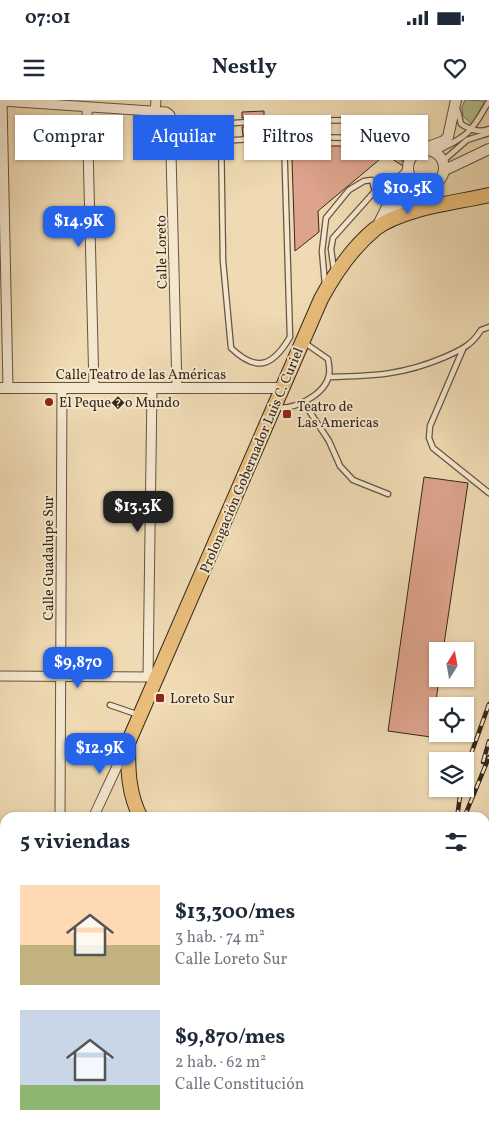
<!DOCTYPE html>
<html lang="es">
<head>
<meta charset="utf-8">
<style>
  body { margin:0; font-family:Vollkorn,serif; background:#f6f6f7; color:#1f2937; height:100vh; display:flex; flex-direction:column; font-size:19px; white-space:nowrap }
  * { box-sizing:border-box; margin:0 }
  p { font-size:16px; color:#747a83 }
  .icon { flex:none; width:28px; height:28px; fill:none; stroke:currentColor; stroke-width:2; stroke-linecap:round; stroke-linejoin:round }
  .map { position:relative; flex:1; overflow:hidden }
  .panel { position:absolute; left:0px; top:712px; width:490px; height:321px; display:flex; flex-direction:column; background:#fff; border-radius:15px 15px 0 0; box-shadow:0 1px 4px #0004 }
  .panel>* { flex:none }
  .banner { position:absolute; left:15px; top:15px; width:460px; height:45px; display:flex; gap:10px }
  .needle { width:32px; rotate:11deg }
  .buttons { position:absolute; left:429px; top:542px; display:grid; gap:10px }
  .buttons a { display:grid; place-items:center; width:45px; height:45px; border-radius:0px; background:#fff; box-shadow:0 1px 4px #0004; font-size:25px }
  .price { position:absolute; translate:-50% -42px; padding:0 11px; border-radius:10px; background:#2563eb; color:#fff; font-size:16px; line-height:32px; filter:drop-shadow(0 1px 2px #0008) }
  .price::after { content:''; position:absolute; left:50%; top:30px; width:15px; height:11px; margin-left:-8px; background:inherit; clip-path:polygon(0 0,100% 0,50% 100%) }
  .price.on { background:#222; color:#fff }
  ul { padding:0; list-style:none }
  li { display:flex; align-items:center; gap:15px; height:125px; padding:0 20px }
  li span { display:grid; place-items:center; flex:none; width:140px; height:100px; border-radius:0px; color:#555 }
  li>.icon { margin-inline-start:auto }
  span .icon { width:60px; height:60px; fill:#fffc; stroke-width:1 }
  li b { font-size:21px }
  h2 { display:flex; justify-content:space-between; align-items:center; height:60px; padding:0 20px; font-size:21px }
  .pill { padding:0 18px; border-radius:0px; background:#fff; box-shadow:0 1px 4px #0004; font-size:18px; line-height:45px }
  .pill.on { background:#2563eb; color:#fff }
  .status { display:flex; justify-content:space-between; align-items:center; height:35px; padding:0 25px; background:#fff; direction:ltr }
  .status svg { height:14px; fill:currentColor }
  header { display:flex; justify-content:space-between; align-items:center; height:65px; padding:0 20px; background:#fff; font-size:22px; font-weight:700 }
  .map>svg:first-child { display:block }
</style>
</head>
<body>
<div class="status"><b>07:01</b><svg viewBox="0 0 49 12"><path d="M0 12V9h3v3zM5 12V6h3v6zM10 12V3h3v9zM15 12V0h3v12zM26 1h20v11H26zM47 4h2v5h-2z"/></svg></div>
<header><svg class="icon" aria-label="menu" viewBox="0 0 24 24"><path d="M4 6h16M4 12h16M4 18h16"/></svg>Nestly<svg class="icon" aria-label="heart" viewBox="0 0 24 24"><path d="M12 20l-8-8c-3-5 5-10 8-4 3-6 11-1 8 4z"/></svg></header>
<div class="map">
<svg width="489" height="1033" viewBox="0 0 489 1033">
  <rect width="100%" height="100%" fill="#efdab3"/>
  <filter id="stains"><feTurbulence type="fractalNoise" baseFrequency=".004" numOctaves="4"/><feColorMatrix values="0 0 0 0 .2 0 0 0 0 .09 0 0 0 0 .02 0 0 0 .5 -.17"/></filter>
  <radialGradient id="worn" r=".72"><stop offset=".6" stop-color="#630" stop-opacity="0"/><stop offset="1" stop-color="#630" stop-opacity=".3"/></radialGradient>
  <path fill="#b5c090" stroke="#767456" d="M465 0 485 1 472 24 463 16 462 7Z"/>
  <path fill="#dda38c" stroke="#36281c" d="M264 11V17L242 18V12Z
    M264 25 265 34 243 36 242 27Z
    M381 44 405 63 403 66 381 52 379 60 318 111 319 132 295 151 292 60 309 46H379Z
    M424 377 468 383 443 551H438V579H439L431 637 388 631Z"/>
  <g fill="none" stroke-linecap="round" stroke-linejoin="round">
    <g stroke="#645442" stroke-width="7">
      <path id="service" d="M458 11 461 24C471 30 478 33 489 29
        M284 37 290 237C273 266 257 273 231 248L223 161 221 31 234 23 265 21 370 20 391 32 416 53
        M363 38 370 20
        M220 41 284 37 372 38 386 41 409 61
        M435 52C469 35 470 34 489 1
        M443 61 467 40 489 33
        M325 185 322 151 326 118 349 90 364 81 372 80 375 91 333 138 331 149 334 170
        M463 249 430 326 429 338 433 348 489 393
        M329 277C374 276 403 275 445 257 461 250 472 245 481 230L489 227
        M304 303 329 341 340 366 353 380 388 394
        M275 307C293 311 325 295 329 275 330 270 329 264 328 259L305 243
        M110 605 139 615"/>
    </g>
    <g stroke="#645442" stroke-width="11">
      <path id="minor" d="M2 0 8 288
        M2 1 166 12 170 15 177 288
        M87 7 94 288
        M155 12 156 0
        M0 576 152 577
        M148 577 152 288
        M60 718 62 288
        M93 718 126 647
        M0 881 5 882
        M485 935 489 936
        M0 980 5 981
        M171 1029 173 1033
        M271 1029 286 1033
        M19 1033 21 1029
        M239 1033 242 1029
        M487 1033 489 1026"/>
    </g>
    <g stroke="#645442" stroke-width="12">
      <path id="tertiary" d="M423 49 444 41 448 37 456 0
        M408 68a18 18 0 1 1 36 0a18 18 0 1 1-36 0Z
        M445 70 489 49
        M386 119 421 85
        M377 127 401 79 408 71
        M0 288H282
        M485 867 489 859
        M420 1033 421 1029"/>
    </g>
    <g stroke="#36281c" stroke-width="16">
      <path id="primary" d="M141 718C128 694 128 669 128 643L321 199C335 173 352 148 375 129 402 108 455 103 489 95
        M139 1033 142 1029
        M157 1033 160 1029"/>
    </g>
    <use href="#service" stroke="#f5e7ce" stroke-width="4.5"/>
    <use href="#minor" stroke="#f5e7ce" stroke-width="9"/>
    <use href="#tertiary" stroke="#f5e7ce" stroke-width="10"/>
    <use href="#primary" stroke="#e8bd7a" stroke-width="14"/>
    <path stroke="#36281c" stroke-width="1" d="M485 761 489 753
      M485 777 489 768
      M366 1033 367 1029"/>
    <g stroke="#36281c" stroke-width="4.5">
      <path id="rail" d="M483 662 489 641
        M465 671 489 604
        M457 718 461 689
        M464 718 489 657
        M485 749 489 740
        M485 789 489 780
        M377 1033 379 1029"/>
    </g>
    <use href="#rail" stroke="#f5e7ce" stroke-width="2.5" stroke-dasharray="8" stroke-linecap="butt"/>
  </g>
  <g fill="#8f2418" stroke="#f5e7ce" stroke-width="2">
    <circle cx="49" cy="302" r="5"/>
    <rect x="282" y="309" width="10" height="10" rx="2.5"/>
    <rect x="155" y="593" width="10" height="10" rx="2.5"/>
  </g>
  <g text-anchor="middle" stroke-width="4" stroke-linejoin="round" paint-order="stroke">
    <g font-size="14" fill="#36281c" stroke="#f5e7ce">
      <text transform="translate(161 152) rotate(-91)" y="5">Calle Loreto</text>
      <text x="141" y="279">Calle Teatro de las Américas</text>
      <text transform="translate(251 360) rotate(-67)" y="5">Prolongación Gobernador Luis C. Curiel</text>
      <text transform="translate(48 458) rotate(-90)" y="5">Calle Guadalupe Sur</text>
    </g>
    <g font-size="14" fill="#36281c" stroke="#f5e7ce" text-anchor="start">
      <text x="59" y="307">El Peque�o Mundo</text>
      <text x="297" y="311">Teatro de<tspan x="297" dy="16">Las Americas</tspan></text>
      <text x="170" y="603">Loreto Sur</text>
    </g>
  </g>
  <rect width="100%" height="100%" filter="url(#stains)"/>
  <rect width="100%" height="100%" fill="url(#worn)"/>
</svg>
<div class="buttons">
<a><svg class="needle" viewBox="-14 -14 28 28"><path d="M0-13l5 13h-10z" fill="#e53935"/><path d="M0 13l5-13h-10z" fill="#747a83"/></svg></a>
<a><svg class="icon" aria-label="locate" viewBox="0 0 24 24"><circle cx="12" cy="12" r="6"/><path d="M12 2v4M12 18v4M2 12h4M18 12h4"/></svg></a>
<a><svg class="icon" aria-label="layers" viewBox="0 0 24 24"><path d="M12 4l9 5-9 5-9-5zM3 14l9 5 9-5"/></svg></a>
</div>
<b class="price" style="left:408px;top:115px">$10.5K</b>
<b class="price" style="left:79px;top:148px">$14.9K</b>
<b class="price on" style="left:138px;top:433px">$13.3K</b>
<b class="price" style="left:78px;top:589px">$9,870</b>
<b class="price" style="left:100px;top:675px">$12.9K</b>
<div class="banner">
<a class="pill">Comprar</a>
<a class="pill on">Alquilar</a>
<a class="pill">Filtros</a>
<a class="pill">Nuevo</a>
</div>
<section class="panel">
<h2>5 viviendas<svg class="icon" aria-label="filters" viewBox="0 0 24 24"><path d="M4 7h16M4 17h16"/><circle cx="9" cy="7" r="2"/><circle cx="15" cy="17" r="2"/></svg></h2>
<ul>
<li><span style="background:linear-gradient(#ffd9b3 60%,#c2b280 0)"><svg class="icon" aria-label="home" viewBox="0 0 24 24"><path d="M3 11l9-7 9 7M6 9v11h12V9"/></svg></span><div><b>$13,300/mes</b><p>3 hab. · 74 m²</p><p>Calle Loreto Sur</p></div></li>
<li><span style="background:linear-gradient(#c9d6e8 75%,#8fb573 0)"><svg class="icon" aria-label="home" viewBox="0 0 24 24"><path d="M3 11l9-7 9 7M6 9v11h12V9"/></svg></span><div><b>$9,870/mes</b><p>2 hab. · 62 m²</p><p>Calle Constitución</p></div></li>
</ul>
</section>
</div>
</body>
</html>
